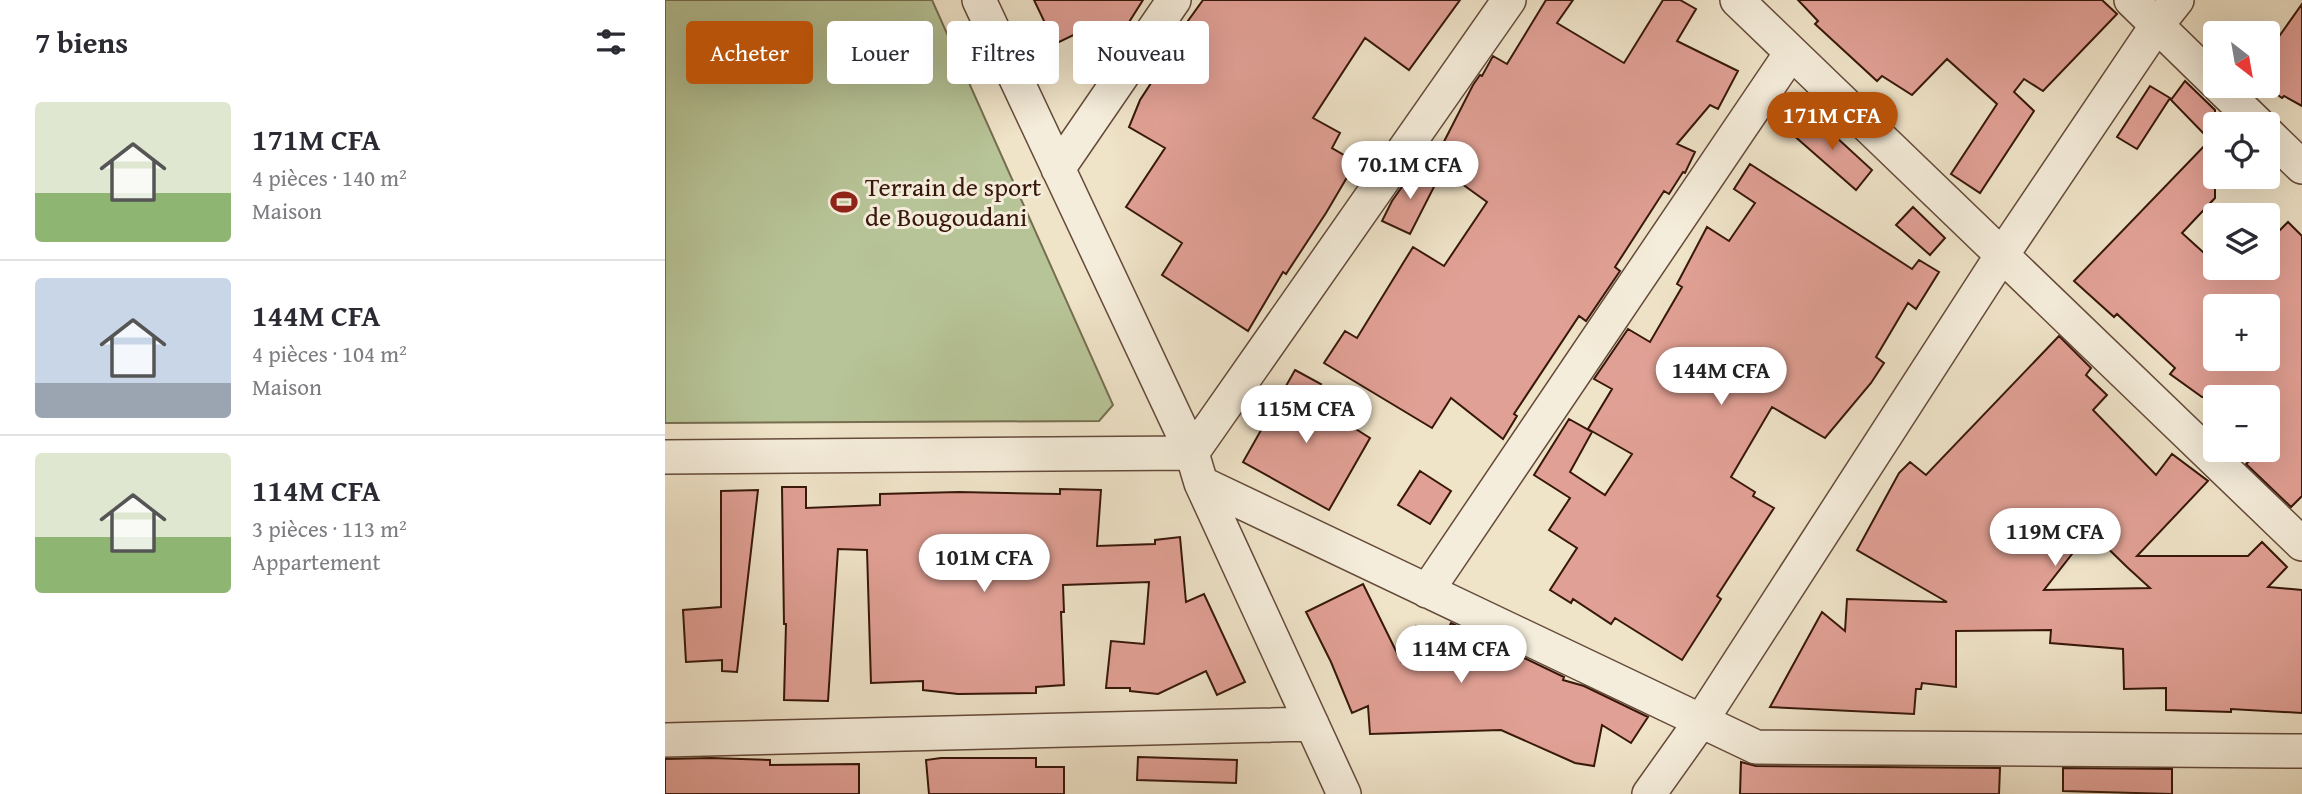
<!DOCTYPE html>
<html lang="fr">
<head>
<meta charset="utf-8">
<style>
  body { margin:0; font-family:"Gentium Book Plus",serif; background:#f2f2f3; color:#2b2b33; height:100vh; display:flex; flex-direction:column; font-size:26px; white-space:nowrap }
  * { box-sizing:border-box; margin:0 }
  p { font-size:23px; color:#7c7c81 }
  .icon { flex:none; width:38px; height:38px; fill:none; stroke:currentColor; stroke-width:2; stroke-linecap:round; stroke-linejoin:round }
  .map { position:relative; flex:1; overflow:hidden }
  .panel { display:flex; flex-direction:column; background:#fff; width:665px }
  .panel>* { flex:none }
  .guide { position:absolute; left:21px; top:21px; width:665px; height:63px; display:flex; gap:14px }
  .needle { width:46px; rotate:149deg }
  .buttons { position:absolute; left:1538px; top:21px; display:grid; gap:14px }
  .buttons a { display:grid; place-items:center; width:77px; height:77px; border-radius:7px; background:#fff; box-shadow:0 7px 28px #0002; font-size:35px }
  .price { position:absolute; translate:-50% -60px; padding:0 16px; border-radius:24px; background:#fff; color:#222; font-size:23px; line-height:46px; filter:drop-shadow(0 2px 4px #0008) }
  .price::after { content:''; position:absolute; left:50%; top:42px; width:21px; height:16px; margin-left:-10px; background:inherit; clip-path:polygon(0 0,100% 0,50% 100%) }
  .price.selected { background:#b45309; color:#fff }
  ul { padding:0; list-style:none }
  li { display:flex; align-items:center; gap:21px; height:175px; padding:0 35px }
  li+li { border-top:2px solid #e1e1e2 }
  li span { display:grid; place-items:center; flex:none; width:196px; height:140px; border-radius:7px; color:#555 }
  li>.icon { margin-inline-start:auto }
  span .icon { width:84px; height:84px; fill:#fffc; stroke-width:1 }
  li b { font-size:30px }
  h2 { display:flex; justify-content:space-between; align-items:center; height:84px; padding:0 35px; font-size:30px }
  .chip { padding:0 24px; border-radius:7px; background:#fff; box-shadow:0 7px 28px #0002; font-size:24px; line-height:63px }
  .chip.selected { background:#b45309; color:#fff }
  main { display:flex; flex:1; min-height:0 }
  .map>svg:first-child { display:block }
</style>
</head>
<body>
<main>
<section class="panel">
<h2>7 biens<svg class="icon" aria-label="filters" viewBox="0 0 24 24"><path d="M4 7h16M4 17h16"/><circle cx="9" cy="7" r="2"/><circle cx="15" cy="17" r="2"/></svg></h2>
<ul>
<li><span style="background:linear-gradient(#dfe7d0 65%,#8fb573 0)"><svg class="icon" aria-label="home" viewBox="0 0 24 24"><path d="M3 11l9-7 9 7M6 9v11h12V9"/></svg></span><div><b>171M CFA</b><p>4 pièces · 140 m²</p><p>Maison</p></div></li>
<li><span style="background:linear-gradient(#c9d6e8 75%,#9aa5b1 0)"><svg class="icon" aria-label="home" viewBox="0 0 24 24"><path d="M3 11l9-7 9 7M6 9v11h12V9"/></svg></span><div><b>144M CFA</b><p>4 pièces · 104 m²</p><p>Maison</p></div></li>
<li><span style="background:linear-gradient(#dfe7d0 60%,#8fb573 0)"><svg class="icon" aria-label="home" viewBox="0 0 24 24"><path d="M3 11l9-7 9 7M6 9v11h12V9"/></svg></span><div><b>114M CFA</b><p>3 pièces · 113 m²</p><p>Appartement</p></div></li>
</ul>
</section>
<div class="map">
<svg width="1637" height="794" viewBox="0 0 1637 794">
  <rect width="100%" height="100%" fill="#efe3c8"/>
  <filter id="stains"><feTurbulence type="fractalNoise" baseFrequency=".00286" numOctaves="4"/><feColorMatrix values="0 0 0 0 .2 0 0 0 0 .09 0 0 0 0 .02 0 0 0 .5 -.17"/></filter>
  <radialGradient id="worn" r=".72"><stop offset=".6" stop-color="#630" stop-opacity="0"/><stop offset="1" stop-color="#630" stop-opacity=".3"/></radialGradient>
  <path fill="#b7c497" stroke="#776e50" stroke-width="2" d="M0 0H267L448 405 434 421 0 423Z"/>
  <path fill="#e1a095" stroke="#37170a" stroke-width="2" fill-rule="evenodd" d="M369 0H478L447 49 421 29 390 44Z
    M538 0H795L744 70 700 38 648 118 675 133 667 148 691 162 661 213 621 274 618 272 583 331 497 275 517 243 461 207 500 148 464 127 475 100 496 68 516 81 541 40 520 25Z
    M881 0H908L892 23 959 63 998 0H1015L1031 9 1012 41 1073 71 1053 109 1045 105 1012 144 1030 152 1020 173 1018 172 1004 194 999 191 950 267 955 271 921 321 914 316 849 414 852 416 838 439 786 398 767 428 659 363 680 331 692 338 748 247 779 266 822 202 768 163 808 85 815 75 817 76 828 56 842 64Z
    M1133 0H1437L1452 14 1378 91 1359 79 1349 92 1369 111 1315 193 1286 174 1332 104 1282 59 1247 95 1217 76 1212 81 1150 24 1153 21Z
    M1637 4V106L1619 96 1617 98 1603 88V52Z
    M1520 81 1550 110V198L1517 233 1550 263V268H1603V242L1623 222 1637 236V496L1626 507 1581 464 1596 450H1603V397H1537L1505 374 1510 368 1452 314 1449 317 1409 281 1545 140 1506 100ZM1550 306H1603V359H1550Z
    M1485 86 1505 98 1472 149 1452 137Z
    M1146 114 1207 170 1191 190 1127 134Z
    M1085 164 1247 269 1254 260 1274 272 1251 309 1243 303 1211 357 1219 363 1206 383 1160 438 1107 407 1066 477 1090 492 1088 496 1109 508 1052 596 1056 599 1017 660 950 618 946 624 908 599 906 603 885 590 912 548 884 530 905 498 869 475 904 419 927 432 905 472 940 495 967 454 923 429 947 389 929 379 963 329 985 342 1017 287 1012 284 1042 227 1064 241 1090 203 1069 189Z
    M751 167 773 179 745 234 717 221 727 201Z
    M1248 207 1280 238 1265 255 1231 225Z
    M1394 336 1426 368 1421 375 1442 395 1428 410 1491 475 1507 454 1543 481 1472 556H1583L1597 542 1622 567 1603 587 1637 590V713L1566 709V712L1501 710V688L1459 689 1458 649 1385 643 1386 630 1291 631V687L1257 683 1256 689H1251L1249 714 1105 707 1157 612 1180 631 1182 599 1282 602 1192 550 1234 473 1245 462 1261 475ZM1425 531 1462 567 1485 588 1379 590Z
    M630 370 656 384 645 400 705 438 664 510 578 462Z
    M755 471 786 491 765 524 733 505Z
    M117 487H141V508L215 505V494L294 492 395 494V489L436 490 432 546 490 544V540L515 537 521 602 539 594 580 682 552 695 541 671 493 694 465 691V688H441L446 641 479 644 484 582 398 585 399 612H396L399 685 371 687V693L293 694 258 690V681L206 683 202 550 173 549 163 701 119 700 121 624H119Z
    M93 490 72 672 57 671V660L21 662 18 610 56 607V491Z
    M698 584 736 661 751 626 779 638 786 623 899 677 898 680 919 686 983 717 966 743 937 725 929 766 910 763 836 730 705 734 703 706 687 713 666 662 641 612Z
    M473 757 572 760 571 783 472 780Z
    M46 758 105 760V765L194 764V794H0V759Z
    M276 758H371V767H399V794H264L261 760Z
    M1076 762 1091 766 1335 768 1334 794H1075Z
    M1398 768 1507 769V794L1398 791Z"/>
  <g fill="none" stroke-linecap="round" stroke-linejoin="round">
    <g stroke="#654a3a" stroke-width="36">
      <path id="minor" d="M314 0 527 453 536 483 679 794
        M1072 0 1637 544
        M1466 0 1550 82
        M1554 86 1593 124
        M1603 134 1637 167
        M393 169 509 0
        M0 457 527 453 844 0
        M536 483 1091 747 1637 751
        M762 591 1126 53
        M0 740 647 724
        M984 794 1036 721 1337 255 1492 25 1512 0"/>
    </g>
    <use href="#minor" stroke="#f5eddb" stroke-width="33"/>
  </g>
  <defs>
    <g id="stadium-bare" transform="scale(2.1)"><path d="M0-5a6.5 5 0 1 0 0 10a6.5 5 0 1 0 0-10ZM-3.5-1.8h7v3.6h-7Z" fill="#8f2418" stroke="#f5eddb" stroke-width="2.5" paint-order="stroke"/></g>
  </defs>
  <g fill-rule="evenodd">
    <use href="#stadium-bare" x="179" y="202"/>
  </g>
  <g text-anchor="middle" stroke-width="6" stroke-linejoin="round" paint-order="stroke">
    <g font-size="26" fill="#37170a" stroke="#f5eddb" text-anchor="start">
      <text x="200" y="196">Terrain de sport<tspan x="200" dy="30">de Bougoudani</tspan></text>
    </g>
  </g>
  <rect width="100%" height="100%" filter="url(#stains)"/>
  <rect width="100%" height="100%" fill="url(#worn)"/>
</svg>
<div class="buttons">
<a><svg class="needle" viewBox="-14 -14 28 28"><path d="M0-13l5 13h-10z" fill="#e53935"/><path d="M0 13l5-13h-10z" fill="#7c7c81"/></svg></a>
<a><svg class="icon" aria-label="locate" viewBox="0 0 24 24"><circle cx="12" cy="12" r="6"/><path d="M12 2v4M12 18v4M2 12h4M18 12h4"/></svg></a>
<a><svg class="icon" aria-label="layers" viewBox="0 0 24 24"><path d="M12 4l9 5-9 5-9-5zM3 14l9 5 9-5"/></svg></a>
<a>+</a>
<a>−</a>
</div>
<b class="price selected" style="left:1167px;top:152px">171M CFA</b>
<b class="price" style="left:745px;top:201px">70.1M CFA</b>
<b class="price" style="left:1056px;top:407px">144M CFA</b>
<b class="price" style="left:641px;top:445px">115M CFA</b>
<b class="price" style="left:1390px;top:568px">119M CFA</b>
<b class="price" style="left:319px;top:594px">101M CFA</b>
<b class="price" style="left:796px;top:685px">114M CFA</b>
<div class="guide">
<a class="chip selected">Acheter</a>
<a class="chip">Louer</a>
<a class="chip">Filtres</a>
<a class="chip">Nouveau</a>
</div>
</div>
</main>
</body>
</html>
